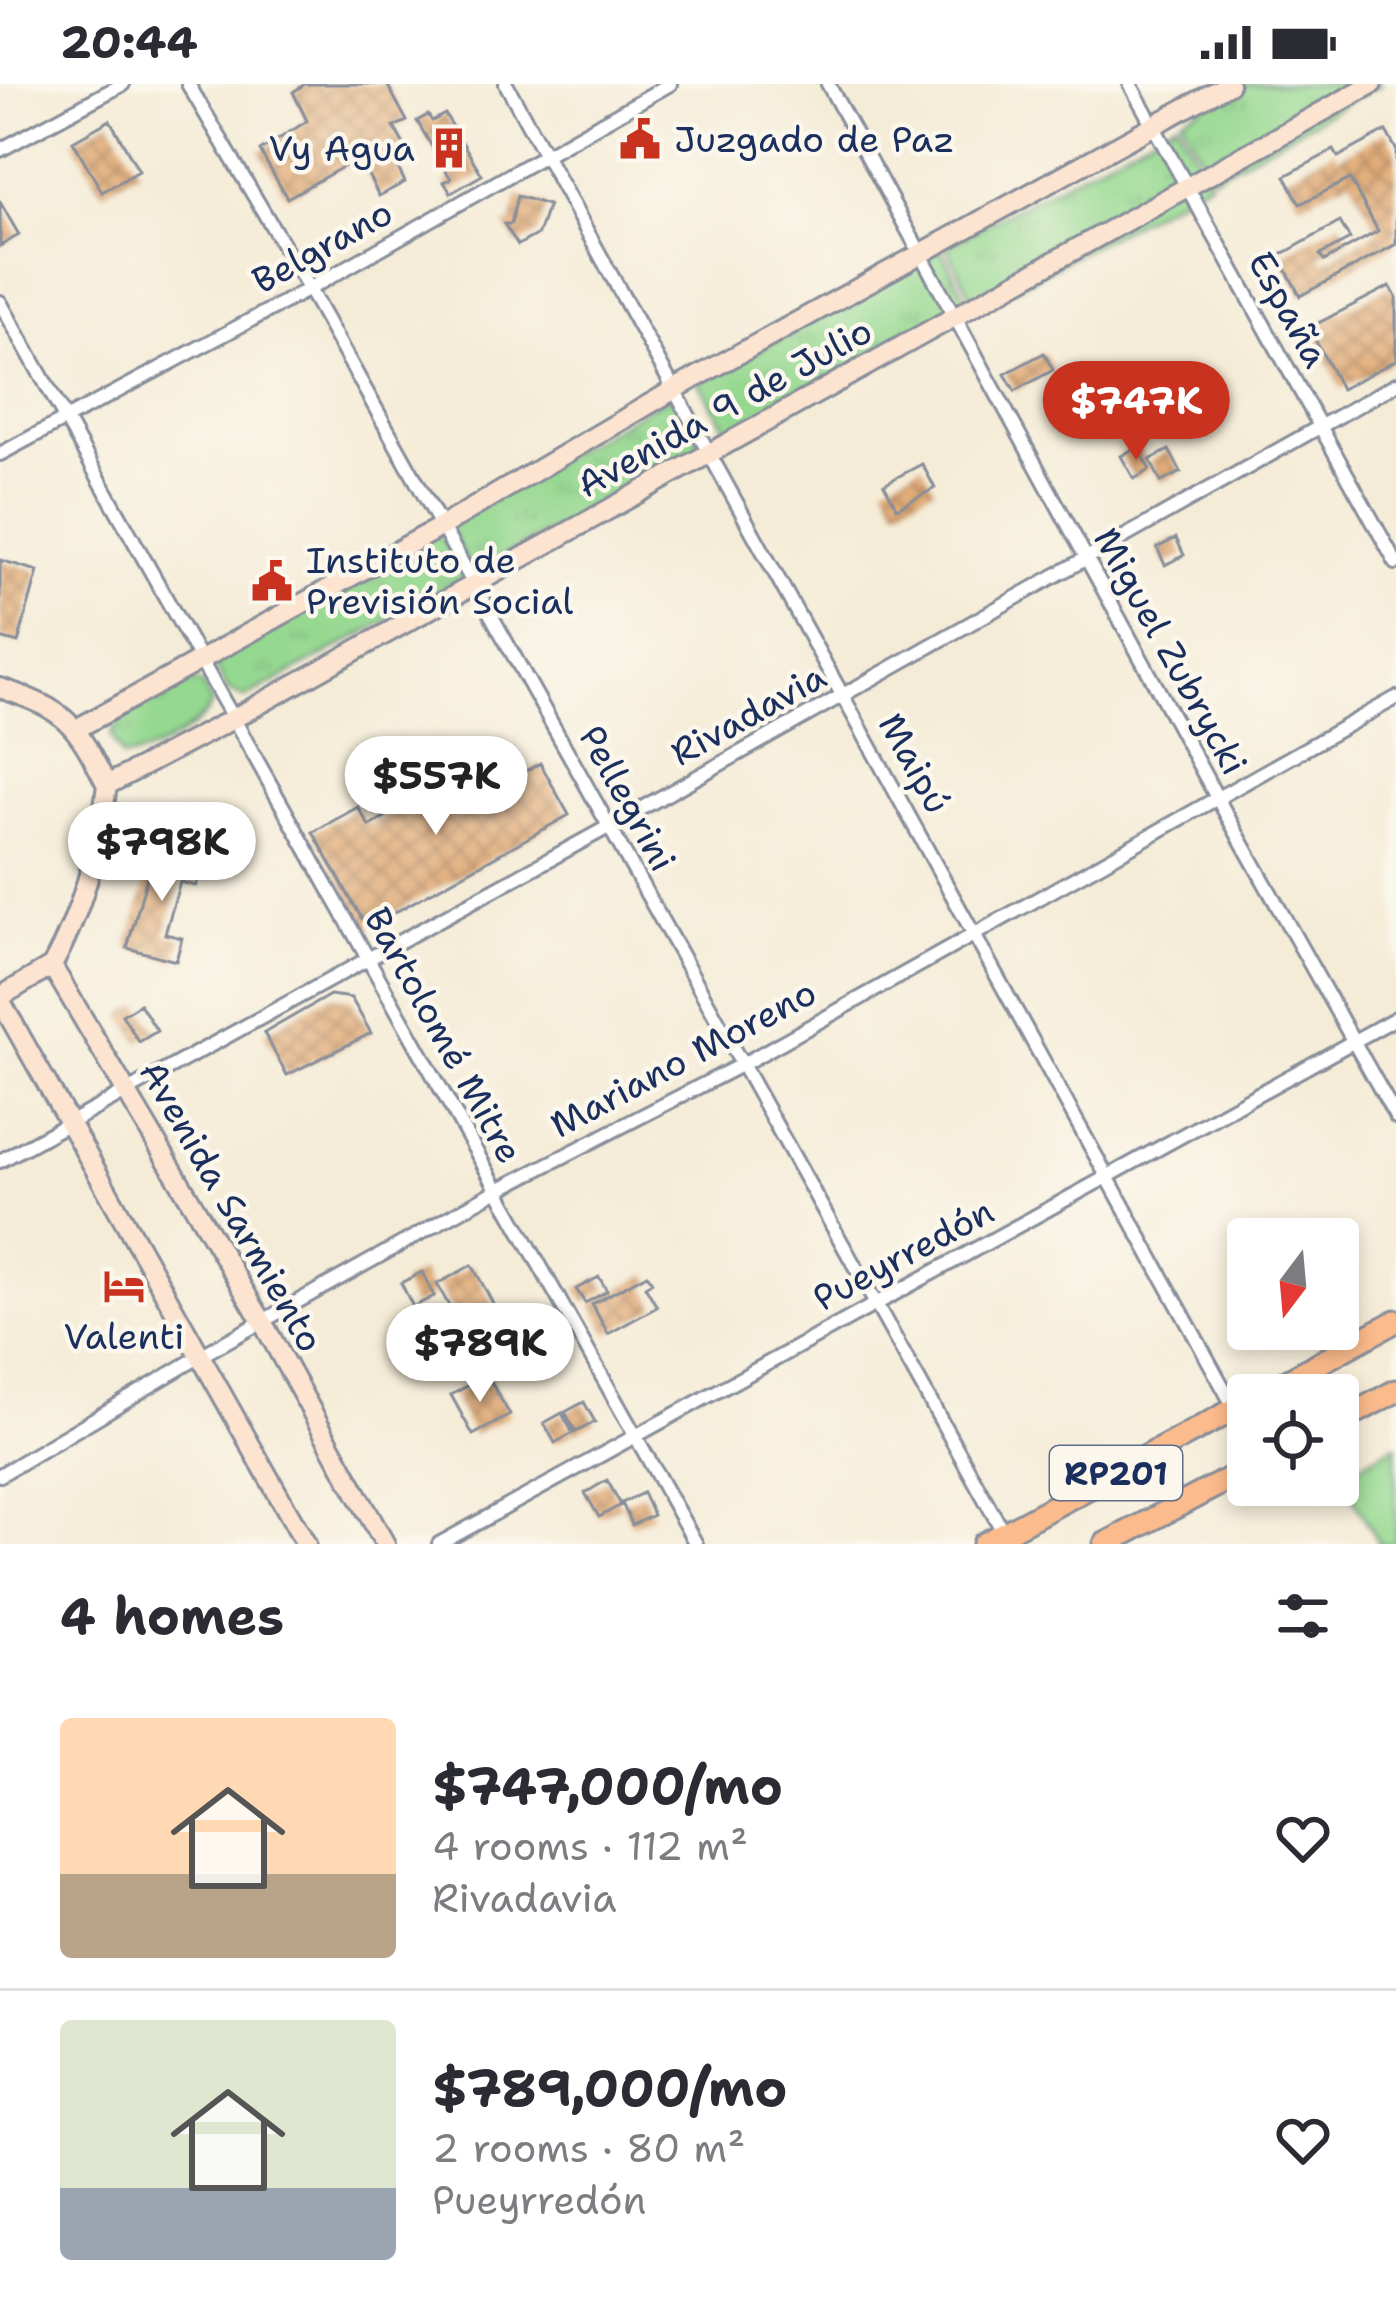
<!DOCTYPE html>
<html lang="en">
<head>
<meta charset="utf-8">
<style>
  body { margin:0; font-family:"Shantell Sans",sans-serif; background:#f7f7f7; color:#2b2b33; height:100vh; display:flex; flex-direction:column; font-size:45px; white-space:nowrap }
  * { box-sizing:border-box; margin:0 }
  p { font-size:39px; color:#7c7c81 }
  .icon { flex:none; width:66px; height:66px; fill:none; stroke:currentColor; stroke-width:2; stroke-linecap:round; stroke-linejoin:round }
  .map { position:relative; height:1460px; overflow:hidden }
  .drawer { display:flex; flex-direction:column; background:#fff; flex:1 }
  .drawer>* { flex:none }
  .needle { width:78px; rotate:196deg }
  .buttons { position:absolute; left:1227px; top:1134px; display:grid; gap:24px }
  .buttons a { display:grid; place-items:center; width:132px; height:132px; border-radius:12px; background:#fff; box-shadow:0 6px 18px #0003; font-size:60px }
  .price { position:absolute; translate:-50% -102px; padding:0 27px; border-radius:42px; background:#fff; color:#222; font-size:39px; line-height:78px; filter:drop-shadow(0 3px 6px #0008) }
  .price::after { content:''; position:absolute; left:50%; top:72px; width:36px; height:27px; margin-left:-18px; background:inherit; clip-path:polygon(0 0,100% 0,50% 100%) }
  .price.current { background:#c8321e; color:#fff }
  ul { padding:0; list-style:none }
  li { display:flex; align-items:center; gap:36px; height:300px; padding:0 60px }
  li+li { border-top:3px solid #e1e1e2 }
  li span { display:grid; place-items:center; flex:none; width:336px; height:240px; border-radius:12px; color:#555 }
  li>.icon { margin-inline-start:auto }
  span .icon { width:144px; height:144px; fill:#fffc; stroke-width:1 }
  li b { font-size:51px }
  h2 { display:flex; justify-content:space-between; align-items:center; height:144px; padding:0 60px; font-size:51px }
  .status { display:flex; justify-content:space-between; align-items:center; height:84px; padding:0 60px; background:#fff; direction:ltr }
  .status svg { height:33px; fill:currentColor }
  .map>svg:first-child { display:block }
</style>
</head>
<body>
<div class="status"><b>20:44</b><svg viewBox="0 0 49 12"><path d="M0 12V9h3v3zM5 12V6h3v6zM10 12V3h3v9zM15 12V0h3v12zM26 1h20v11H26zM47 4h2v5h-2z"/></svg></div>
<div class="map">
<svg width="1396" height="1460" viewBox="0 0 1396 1460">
  <defs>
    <pattern id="grass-tufts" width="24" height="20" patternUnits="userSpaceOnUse" patternTransform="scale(3)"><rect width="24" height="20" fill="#95d890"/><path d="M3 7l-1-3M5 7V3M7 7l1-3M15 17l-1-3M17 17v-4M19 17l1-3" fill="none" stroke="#80ba7f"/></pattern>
    <pattern id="building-cross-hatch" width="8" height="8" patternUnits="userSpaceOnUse" patternTransform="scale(3)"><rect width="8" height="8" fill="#e1ac78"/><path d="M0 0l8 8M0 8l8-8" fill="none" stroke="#b68c66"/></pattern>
  </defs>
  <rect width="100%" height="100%" fill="#fbf7ec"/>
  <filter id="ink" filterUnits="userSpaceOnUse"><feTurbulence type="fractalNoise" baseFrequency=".00833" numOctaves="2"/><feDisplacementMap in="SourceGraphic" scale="24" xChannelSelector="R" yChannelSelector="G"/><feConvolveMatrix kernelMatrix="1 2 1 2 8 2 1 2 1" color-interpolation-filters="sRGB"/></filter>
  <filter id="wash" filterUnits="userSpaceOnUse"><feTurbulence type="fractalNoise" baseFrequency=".004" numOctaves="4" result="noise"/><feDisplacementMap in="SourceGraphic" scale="48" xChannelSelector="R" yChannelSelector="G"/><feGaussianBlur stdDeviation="2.7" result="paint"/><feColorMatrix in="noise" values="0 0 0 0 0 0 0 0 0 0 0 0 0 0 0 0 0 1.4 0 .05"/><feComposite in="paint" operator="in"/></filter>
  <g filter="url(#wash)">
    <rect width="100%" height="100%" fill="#f5ecd7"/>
    <path fill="url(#grass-tufts)" stroke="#588477" stroke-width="3" d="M1243 0H1380L1213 93 1181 34Z
      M1177 37 1209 97 978 225 946 162Z
      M941 166 973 227 732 354 699 299Z
      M671 311 703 366 473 488 446 439Z
      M437 445 465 494 245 614 228 607 213 578Z
      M186 596 202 600 212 619C200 644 150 673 122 673L111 651 118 636Z"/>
    <path fill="#95d890" stroke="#588477" stroke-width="3" d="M1396 1361V1460H1379L1341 1391Z"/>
    <g id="blocks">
      <path fill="url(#building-cross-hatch)" d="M305 0H387L407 37 394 43 406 64 393 74 405 98 379 112 359 74 287 114 260 67 307 37 293 8Z
        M445 30 482 91 451 109 444 98 451 95 417 37 428 31 432 37Z
        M110 36 139 87 102 108 73 57Z
        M1386 47 1396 65V160L1300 212 1279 172 1340 138 1350 155 1320 171 1324 177 1378 147 1350 95 1300 120 1285 92 1334 66 1338 73Z
        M517 112 548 121 538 150 518 161 504 140H511Z
        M0 118 19 151 0 162Z
        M1390 202 1396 213V276L1341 305 1309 244Z
        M1044 269 1053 286 1015 307 1005 290Z
        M1137 363 1150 386 1134 395 1121 372Z
        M1169 366 1181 388 1161 398 1150 376Z
        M922 380 935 404 897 424 884 400Z
        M1176 454 1184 471 1165 481 1157 464Z
        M0 476 38 487 18 559 0 554Z
        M482 678 496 704 540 679 569 731 367 844 313 748 358 723 369 742Z
        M155 765 202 778 196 802 180 798 165 850 182 854 176 877 127 864Z
        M330 911 351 914 371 949 287 991 264 949Z
        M140 920 157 947 139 958 122 931Z
        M472 1181 495 1223 460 1242 437 1200Z
        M422 1188 434 1212 413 1223 401 1199Z
        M647 1190 652 1198 645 1202 657 1223 608 1250 592 1220Z
        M599 1193 607 1207 585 1219 576 1205Z
        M487 1291 510 1331 473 1351 451 1311Z
        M584 1318 595 1338 576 1348 565 1328Z
        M562 1329 573 1349 555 1359 544 1339Z
        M607 1396 621 1421 599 1433 585 1409Z
        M643 1409 653 1431 632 1441 622 1419Z"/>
    </g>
  </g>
  <g filter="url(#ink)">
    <use href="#blocks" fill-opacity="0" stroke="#888e9a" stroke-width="3"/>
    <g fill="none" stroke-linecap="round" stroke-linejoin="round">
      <g stroke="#888e9a" stroke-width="18">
        <path id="street" d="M188 0 309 205 1010 1460
          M506 0 1235 1325
          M828 0 1216 712 1396 1033
          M1130 0 1396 479
          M0 66 123 0
          M0 218 696 1460
          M0 370 309 205 670 0
          M0 1077 610 742 1396 300
          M0 1391 202 1271 496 1107 743 980 1396 614
          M439 1460 1396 934"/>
      </g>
      <g stroke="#888e9a" stroke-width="24">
        <path id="secondary" d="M0 604C69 627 75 639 107 701
          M78 644 442 442 675 305 1229 0
          M107 701 231 636 1372 0
          M52 882 263 1239 385 1460
          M52 882C83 825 99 766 107 701
          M0 913 52 882
          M0 916 306 1460"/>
      </g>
      <g stroke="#888e9a" stroke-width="27">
        <path id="primary" d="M1261 1311 1396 1237
          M1338 1338 1396 1307
          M984 1460 1248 1318
          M1105 1460 1248 1385"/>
      </g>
      <use href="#street" stroke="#fff" stroke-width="12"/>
      <use href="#secondary" stroke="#fde4d1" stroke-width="18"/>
      <use href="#primary" stroke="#fbbb8c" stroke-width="21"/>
    </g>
  </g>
  <defs>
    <g id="civic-bare" transform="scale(3.24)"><path d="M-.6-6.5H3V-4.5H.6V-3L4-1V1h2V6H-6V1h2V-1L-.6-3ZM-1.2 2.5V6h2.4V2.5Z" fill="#c8321e" stroke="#fbf7ec" stroke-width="2.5" paint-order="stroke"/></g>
    <g id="building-bare" transform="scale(3.24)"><path d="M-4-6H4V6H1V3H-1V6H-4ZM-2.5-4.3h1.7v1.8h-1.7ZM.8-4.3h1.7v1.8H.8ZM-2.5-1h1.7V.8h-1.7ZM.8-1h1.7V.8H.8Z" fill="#c8321e" stroke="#fbf7ec" stroke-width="2.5" paint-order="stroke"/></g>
    <g id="hotel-bare" transform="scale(3.24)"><path d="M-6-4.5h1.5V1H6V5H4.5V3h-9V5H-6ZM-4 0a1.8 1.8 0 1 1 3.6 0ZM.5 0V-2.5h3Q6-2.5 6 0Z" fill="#c8321e" stroke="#fbf7ec" stroke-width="2.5" paint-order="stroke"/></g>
  </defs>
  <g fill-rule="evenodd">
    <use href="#civic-bare" x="640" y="55"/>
    <use href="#building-bare" x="449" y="64"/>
    <use href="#civic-bare" x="272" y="497"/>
    <use href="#hotel-bare" x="124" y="1202"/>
  </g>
  <g text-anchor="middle" stroke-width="9" stroke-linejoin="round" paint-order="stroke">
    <rect fill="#fbf7ec" stroke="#5e6b89" stroke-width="3" x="1050" y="1362" width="132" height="54" rx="9"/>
    <g font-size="33" font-weight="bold" fill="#1b2f5e">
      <text x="1116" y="1401">RP201</text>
    </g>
    <g font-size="36" fill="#1b2f5e" stroke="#fbf7ec" text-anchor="start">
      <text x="674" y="68">Juzgado de Paz</text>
      <text x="415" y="77" text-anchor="end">Vy Agua</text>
      <text x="306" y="489">Instituto de<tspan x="306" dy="41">Previsión Social</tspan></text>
      <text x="124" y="1265" text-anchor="middle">Valenti</text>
    </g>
    <g font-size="36" fill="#1b2f5e" stroke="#fbf7ec">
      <text transform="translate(322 162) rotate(-29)" y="13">Belgrano</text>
      <text transform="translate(1289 225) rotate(61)" y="13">España</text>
      <text transform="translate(724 323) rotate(-29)" y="13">Avenida 9 de Julio</text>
      <text transform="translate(1171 567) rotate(61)" y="13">Miguel Zubrycki</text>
      <text transform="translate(748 630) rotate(-29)" y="13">Rivadavia</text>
      <text transform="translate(915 679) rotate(61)" y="13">Maipú</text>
      <text transform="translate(628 714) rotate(61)" y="13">Pellegrini</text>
      <text transform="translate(444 951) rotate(61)" y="13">Bartolomé Mitre</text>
      <text transform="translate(683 974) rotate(-28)" y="13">Mariano Moreno</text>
      <text transform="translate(232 1122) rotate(60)" y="13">Avenida Sarmiento</text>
      <text transform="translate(903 1170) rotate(-28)" y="13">Pueyrredón</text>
    </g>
  </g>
</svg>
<div class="buttons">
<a><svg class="needle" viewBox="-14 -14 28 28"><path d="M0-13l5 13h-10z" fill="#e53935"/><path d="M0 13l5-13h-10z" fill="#7c7c81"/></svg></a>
<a><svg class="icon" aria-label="locate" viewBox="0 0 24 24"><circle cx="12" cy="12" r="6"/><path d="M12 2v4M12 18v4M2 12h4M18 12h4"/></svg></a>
</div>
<b class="price current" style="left:1136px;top:379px">$747K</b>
<b class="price" style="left:436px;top:754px">$557K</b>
<b class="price" style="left:162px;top:820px">$798K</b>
<b class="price" style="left:480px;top:1321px">$789K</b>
</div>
<section class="drawer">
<h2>4 homes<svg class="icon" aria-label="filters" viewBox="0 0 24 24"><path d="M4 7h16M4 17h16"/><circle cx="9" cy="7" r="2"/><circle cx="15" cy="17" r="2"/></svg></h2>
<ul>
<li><span style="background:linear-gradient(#ffd9b3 65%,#b9a48a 0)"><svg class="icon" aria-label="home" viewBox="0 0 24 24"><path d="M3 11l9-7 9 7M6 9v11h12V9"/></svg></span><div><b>$747,000/mo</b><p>4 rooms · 112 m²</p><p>Rivadavia</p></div><svg class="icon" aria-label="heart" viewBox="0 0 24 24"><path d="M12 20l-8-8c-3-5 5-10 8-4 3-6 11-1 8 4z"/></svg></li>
<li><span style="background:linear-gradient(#dfe7d0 70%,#9aa5b1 0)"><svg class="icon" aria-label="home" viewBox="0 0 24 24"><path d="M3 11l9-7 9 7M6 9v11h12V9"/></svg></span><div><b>$789,000/mo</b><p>2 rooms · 80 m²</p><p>Pueyrredón</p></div><svg class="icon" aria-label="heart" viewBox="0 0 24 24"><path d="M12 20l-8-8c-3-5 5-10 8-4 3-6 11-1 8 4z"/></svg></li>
</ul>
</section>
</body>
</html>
